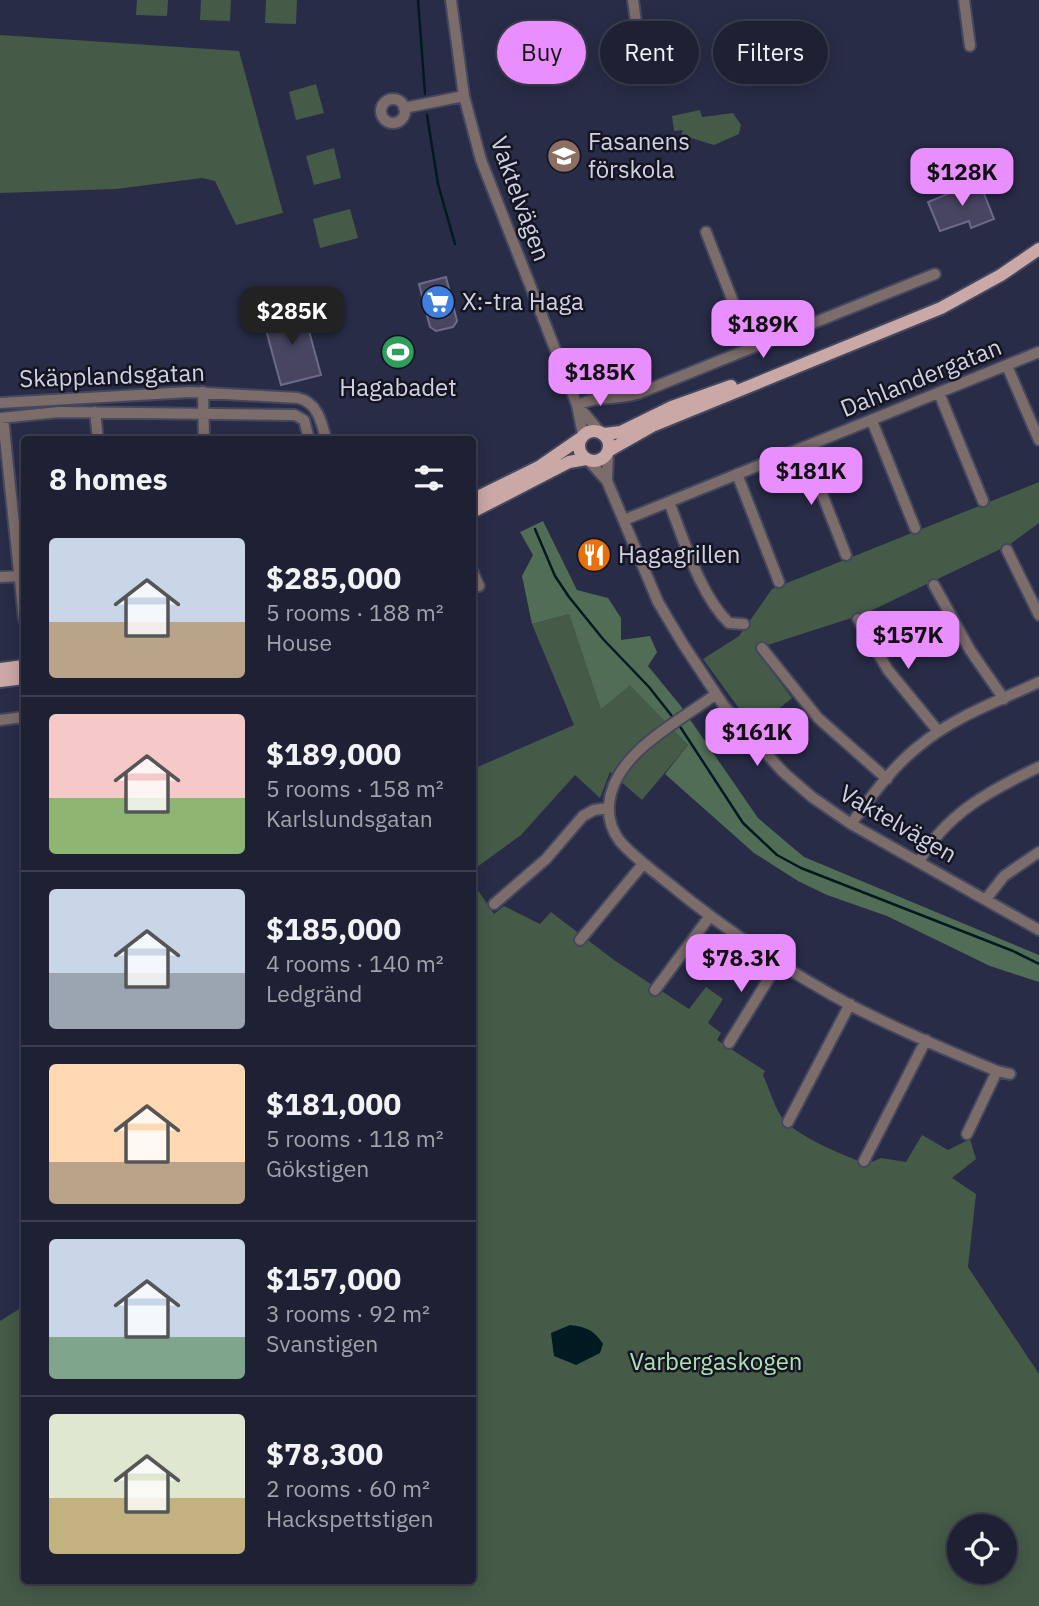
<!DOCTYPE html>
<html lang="en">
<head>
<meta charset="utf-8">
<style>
  body { margin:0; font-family:"IBM Plex Sans",sans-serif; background:#26293c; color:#f1f3f6; height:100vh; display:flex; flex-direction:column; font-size:26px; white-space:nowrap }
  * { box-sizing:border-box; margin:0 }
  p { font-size:23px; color:#a1a3ac }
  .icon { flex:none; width:38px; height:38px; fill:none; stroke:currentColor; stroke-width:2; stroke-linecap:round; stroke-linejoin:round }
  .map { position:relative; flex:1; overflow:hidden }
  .details { position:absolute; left:21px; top:436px; width:455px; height:1148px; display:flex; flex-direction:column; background:#1e2134; border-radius:7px; box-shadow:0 4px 18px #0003,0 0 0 2px #3c3e4f }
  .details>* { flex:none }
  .hud { position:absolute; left:497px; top:21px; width:436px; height:63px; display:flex; gap:14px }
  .tools { position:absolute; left:947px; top:1514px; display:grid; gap:14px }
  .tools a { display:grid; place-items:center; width:70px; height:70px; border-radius:50%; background:#1e2134; box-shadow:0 4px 18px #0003,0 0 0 2px #3c3e4f; font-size:35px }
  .price { position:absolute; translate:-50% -60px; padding:0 16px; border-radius:14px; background:#e88eff; color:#111; font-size:23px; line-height:46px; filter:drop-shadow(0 2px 4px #0008) }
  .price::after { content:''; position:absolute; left:50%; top:42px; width:21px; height:16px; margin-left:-10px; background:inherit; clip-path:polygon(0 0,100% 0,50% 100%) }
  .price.selected { background:#222; color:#fff }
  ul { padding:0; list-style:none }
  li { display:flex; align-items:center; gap:21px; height:175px; padding:0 28px }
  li+li { border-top:2px solid #3c3e4f }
  li span { display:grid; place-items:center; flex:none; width:196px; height:140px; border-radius:7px; color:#555 }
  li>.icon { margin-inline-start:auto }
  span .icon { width:84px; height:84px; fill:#fffc; stroke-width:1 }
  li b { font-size:30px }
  h2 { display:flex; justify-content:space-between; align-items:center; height:84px; padding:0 28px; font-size:30px }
  .pill { padding:0 24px; border-radius:32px; background:#1e2134; box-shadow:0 4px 18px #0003,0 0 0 2px #3c3e4f; font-size:24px; line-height:63px }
  .pill.selected { background:#e88eff; color:#111 }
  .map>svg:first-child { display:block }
</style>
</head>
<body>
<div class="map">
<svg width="1039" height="1606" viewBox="0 0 1039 1606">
  <rect width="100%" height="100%" fill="#282c46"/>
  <path fill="#465a48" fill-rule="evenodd" d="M137 0H168L167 16 136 15Z
    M201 0H231L230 21 200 20Z
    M266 0H297L296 24 265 23Z
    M0 35 239 51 283 213 236 225 215 181 202 178 116 189 0 193Z
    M316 84 324 113 296 120 289 92Z
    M700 110 702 117 733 113 741 125 739 134 714 145 681 135 683 130 674 131 672 116Z
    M334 148 341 178 314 185 306 156Z
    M350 209 358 238 320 248 313 219Z
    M1039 482V523L1009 545 864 614 755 649 792 698 754 729 703 659 739 636 772 589Z
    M569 614 601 708 630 684 688 745 642 800 610 772 600 798 575 775 521 835 473 870V769L574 725 532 624Z
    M473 883 494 914 504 906 540 924 551 912 614 960 689 1009 706 987 723 999 708 1023 721 1033 717 1040 765 1071 763 1075C769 1088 773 1103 781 1116 791 1134 847 1157 867 1164L881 1158 906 1162 922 1135 948 1150 970 1139 976 1159 952 1178 976 1194 968 1267 1039 1374V1606H0V1321L24 1306V1580H472ZM959 1526H1004V1572H959Z"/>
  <path fill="#526d55" d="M543 521 577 590 608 598 621 618V640L650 636 657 652 648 666 680 705 758 818 804 857 1039 955V982L990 966 887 916 827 895 798 881 754 853 665 774 688 745 630 685 601 709 569 614 532 624 522 576 533 555 520 532Z"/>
  <path fill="#001a22" d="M570 1325C586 1327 594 1330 603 1344L600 1353 576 1365 554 1356 551 1333Z"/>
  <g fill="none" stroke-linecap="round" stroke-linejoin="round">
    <path stroke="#001a22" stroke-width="2.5" d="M418 0 425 94
      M427 115 438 184 455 244
      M535 529 555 576 569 597 603 639 649 687 675 720
      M679 725 743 823 777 855 801 868 1013 951 1039 964"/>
  </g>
  <path fill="#484561" stroke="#6c6a88" stroke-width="2" d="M979 181 994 219 971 228 969 221 940 231 928 202Z
    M446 277 457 321 453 327 436 331 430 327 419 284Z
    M303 309 321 375 281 385 263 319Z"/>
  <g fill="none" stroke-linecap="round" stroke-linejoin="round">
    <g stroke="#43475f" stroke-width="14">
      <path id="minor" d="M451 0 464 96 481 160 577 405 583 435
        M633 0 640 52
        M964 0 970 46
        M381 111a12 12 0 1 1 24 0a12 12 0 1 1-24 0Z
        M404 108 464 96
        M706 232 751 348
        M1007 366 1039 440
        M203 392 204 439
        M939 393 983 501
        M0 403 190 392 298 398C318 403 321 421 326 439
        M577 405C600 395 615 400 637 394L935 274
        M579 407 600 432
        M95 412 98 439
        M0 418 59 412 295 415 304 420 309 439
        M3 418 24 619
        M872 421 915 528
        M804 448 846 555
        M589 461 607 481 658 602 683 644 724 706 783 772 812 797 851 824 1039 930
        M737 474 779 582
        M607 481 608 453
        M669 502C684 540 700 595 729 623L744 624
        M624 520 1039 352
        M1007 550 1039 615
        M472 570 479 586
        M0 577 24 576
        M934 585 970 650 1004 699
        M858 619 888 670 938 731
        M762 648 818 718 887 779
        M716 694C679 722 613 753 609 805 608 817 612 830 619 840 632 856 651 869 667 882 724 929 787 971 852 1006 899 1030 948 1051 997 1071L1010 1074
        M0 720 24 717
        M851 824C871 797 892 767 919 746 953 717 999 701 1039 682
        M919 862C945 814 991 790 1039 767
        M986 899 1004 876 1039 852
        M494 904 546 859 583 816 594 810 608 808
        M580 940 643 864
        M655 990 710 916
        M729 1043 779 962
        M788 1122 850 1004
        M967 1134 997 1071
        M864 1161 926 1040"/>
    </g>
    <g stroke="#43475f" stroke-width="16">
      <path id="major" d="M579 446a15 15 0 1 1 30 0a15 15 0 1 1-30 0Z
        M604 434 621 432 672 407 731 386
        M608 451 652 426 941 308 1001 275 1039 249
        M472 500 539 467 581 438
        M472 512 569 462 586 459
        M0 669 24 666
        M0 681 24 678"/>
    </g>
    <use href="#minor" stroke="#7c6c6a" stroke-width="10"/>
    <use href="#major" stroke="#caa8a5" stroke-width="12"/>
  </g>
  <defs>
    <g id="school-disc" transform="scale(1.75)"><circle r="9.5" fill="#8d6e63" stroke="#141521"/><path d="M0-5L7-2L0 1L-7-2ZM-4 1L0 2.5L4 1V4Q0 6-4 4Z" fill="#fff"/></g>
    <g id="supermarket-disc" transform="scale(1.75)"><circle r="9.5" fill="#3f7fe0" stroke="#141521"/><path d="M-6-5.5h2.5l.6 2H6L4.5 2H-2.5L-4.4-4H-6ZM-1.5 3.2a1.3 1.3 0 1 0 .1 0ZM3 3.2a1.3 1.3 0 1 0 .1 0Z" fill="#fff"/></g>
    <g id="stadium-disc" transform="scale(1.75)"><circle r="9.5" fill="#2e9e5b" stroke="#141521"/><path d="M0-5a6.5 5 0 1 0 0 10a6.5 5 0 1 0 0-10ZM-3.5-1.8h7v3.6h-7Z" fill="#fff"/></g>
    <g id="restaurant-disc" transform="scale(1.75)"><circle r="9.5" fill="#e8710a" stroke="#141521"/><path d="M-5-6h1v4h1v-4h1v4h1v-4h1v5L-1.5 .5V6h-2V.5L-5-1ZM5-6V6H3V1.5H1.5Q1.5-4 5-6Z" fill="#fff"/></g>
  </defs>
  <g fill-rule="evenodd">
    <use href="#school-disc" x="564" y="156"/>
    <use href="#supermarket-disc" x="438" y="302"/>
    <use href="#stadium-disc" x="398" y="352"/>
    <use href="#restaurant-disc" x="594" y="555"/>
  </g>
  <g text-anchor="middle" stroke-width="5" stroke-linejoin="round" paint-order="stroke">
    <g font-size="24" fill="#cfd2e3" stroke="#141521" text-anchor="start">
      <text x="588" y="150">Fasanens<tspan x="588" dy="28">förskola</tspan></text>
      <text x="462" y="310">X:-tra Haga</text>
      <text x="398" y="396" text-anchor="middle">Hagabadet</text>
      <text x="618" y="563">Hagagrillen</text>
    </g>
    <g font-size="24" fill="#cfd2e3" stroke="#141521">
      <text transform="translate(520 199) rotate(70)" y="8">Vaktelvägen</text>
      <text transform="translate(112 376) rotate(-2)" y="8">Skäpplandsgatan</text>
      <text transform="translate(921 378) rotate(-22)" y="8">Dahlandergatan</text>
      <text transform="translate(898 824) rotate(30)" y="8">Vaktelvägen</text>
    </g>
    <g font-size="24" fill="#aee0b3" stroke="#141521">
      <text x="716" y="1370">Varbergaskogen</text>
    </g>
  </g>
</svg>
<div class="tools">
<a><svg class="icon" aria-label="locate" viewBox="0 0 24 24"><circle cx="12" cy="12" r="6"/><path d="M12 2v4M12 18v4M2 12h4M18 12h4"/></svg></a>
</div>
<b class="price" style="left:962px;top:208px">$128K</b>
<b class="price selected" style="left:292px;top:347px">$285K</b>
<b class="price" style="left:763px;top:360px">$189K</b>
<b class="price" style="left:600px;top:408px">$185K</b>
<b class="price" style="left:811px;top:507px">$181K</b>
<b class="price" style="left:908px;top:671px">$157K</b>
<b class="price" style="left:757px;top:768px">$161K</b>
<b class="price" style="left:741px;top:994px">$78.3K</b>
<div class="hud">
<a class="pill selected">Buy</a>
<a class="pill">Rent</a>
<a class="pill">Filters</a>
</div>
<section class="details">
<h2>8 homes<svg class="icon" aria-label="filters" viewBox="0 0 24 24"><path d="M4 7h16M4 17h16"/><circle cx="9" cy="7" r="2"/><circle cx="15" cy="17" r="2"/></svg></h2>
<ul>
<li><span style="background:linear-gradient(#c9d6e8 60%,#b9a48a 0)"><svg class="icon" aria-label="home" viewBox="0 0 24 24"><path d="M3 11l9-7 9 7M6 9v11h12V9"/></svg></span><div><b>$285,000</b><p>5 rooms · 188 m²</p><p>House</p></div></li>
<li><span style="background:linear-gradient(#f6c9c9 60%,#8fb573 0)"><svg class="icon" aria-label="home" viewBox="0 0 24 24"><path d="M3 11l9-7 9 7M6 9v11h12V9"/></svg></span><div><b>$189,000</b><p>5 rooms · 158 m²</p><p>Karlslundsgatan</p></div></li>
<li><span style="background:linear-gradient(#c9d6e8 60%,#9aa5b1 0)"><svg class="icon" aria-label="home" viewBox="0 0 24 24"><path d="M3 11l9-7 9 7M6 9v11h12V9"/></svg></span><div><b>$185,000</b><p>4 rooms · 140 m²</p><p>Ledgränd</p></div></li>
<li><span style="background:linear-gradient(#ffd9b3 70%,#b9a48a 0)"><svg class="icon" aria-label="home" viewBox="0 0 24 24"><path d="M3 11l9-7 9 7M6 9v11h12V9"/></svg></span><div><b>$181,000</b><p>5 rooms · 118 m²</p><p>Gökstigen</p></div></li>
<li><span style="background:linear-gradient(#c9d6e8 70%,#7fa58c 0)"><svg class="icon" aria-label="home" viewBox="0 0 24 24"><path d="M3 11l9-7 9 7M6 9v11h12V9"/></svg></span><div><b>$157,000</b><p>3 rooms · 92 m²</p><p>Svanstigen</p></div></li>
<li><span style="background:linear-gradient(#dfe7d0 60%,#c2b280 0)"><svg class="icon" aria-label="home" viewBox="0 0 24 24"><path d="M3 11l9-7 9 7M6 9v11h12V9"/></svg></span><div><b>$78,300</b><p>2 rooms · 60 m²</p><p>Hackspettstigen</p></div></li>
</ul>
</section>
</div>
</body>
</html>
